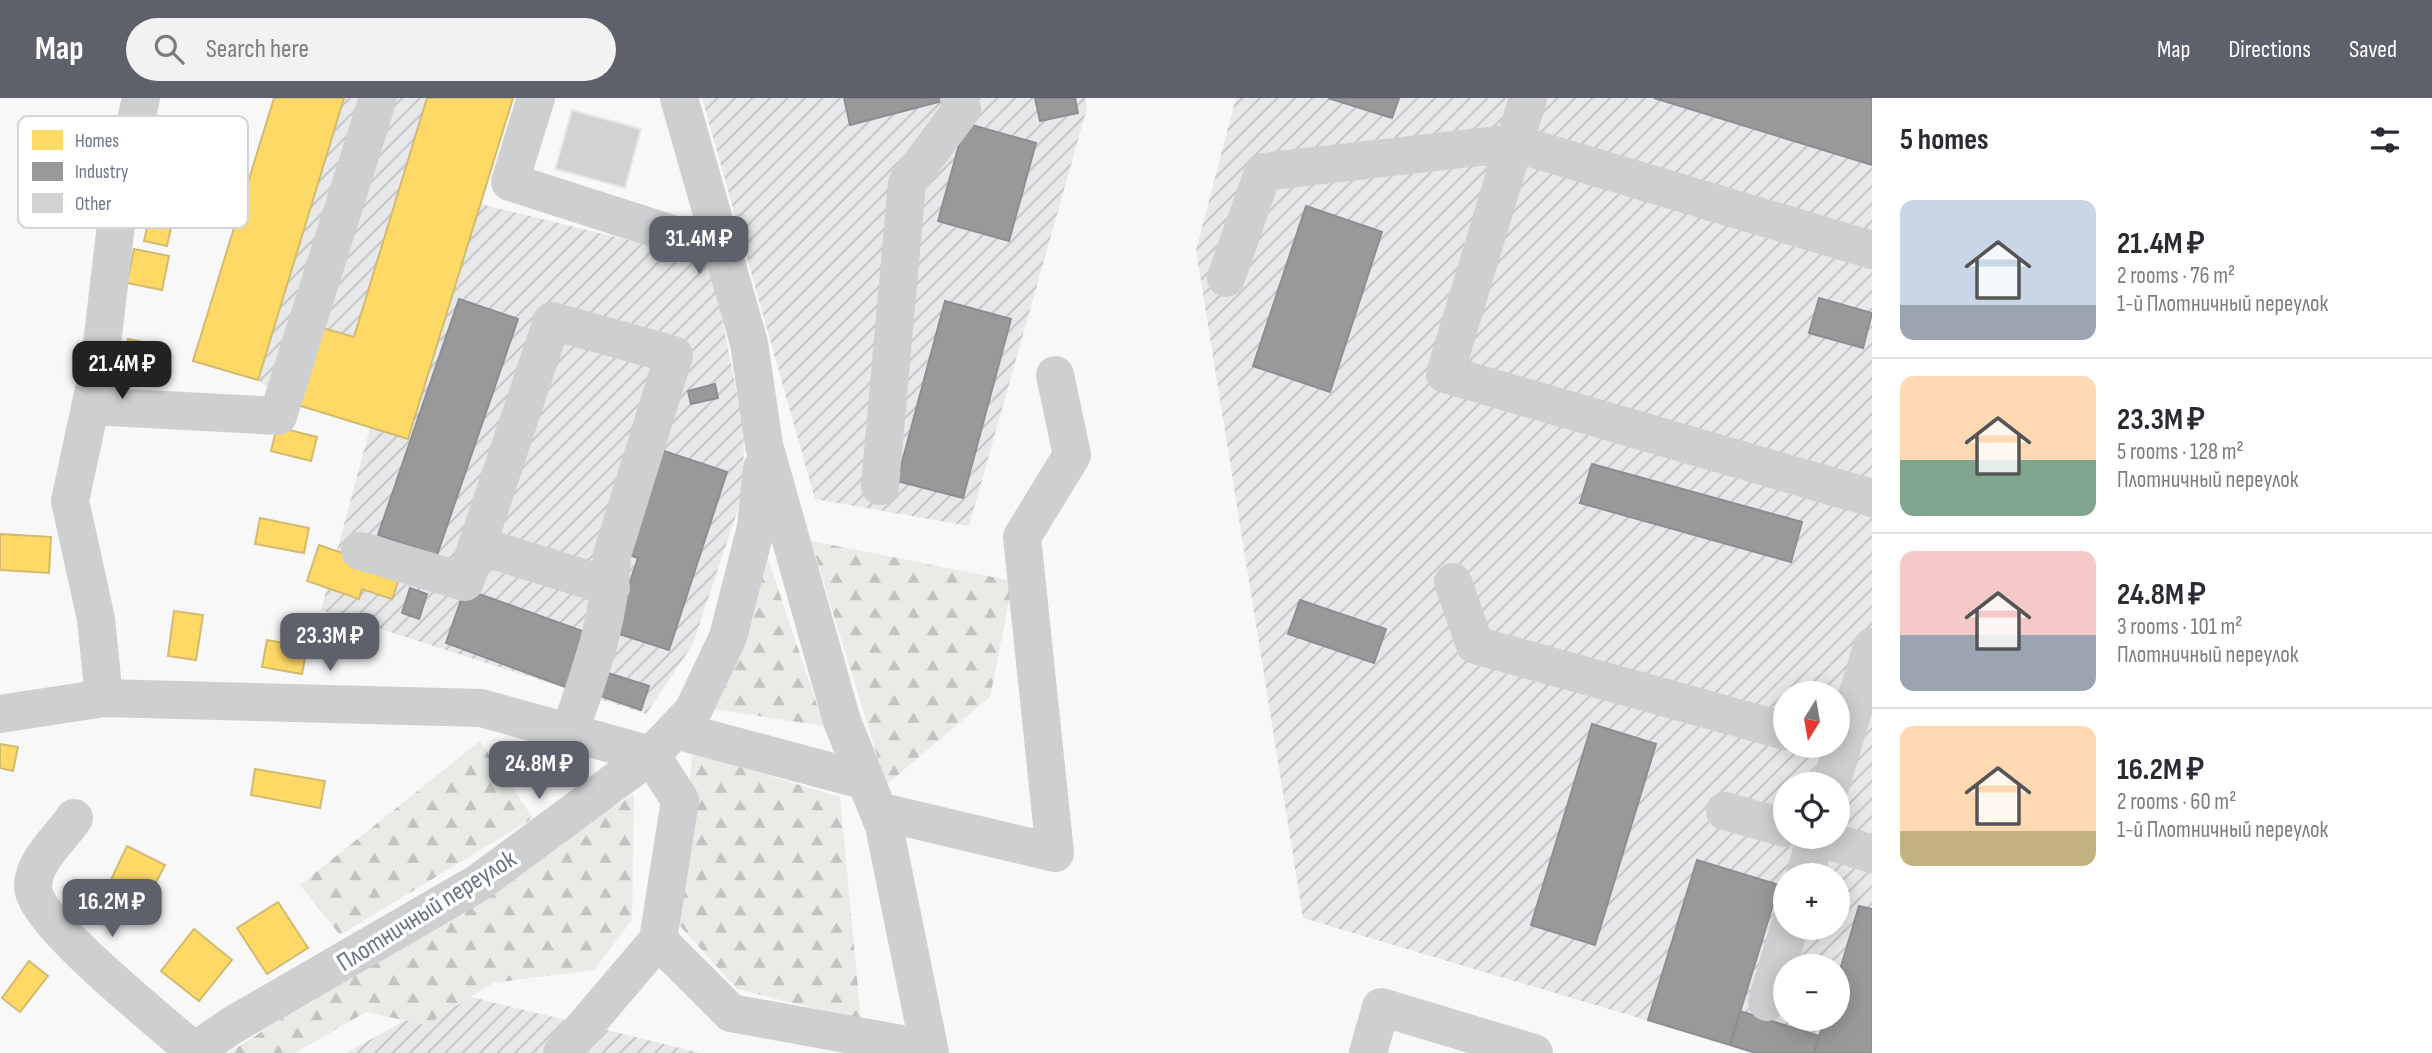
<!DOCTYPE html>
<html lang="en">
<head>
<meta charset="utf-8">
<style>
  body { margin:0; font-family:"Sofia Sans Condensed",sans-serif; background:#f2f2f3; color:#2b2b33; height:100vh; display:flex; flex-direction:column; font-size:26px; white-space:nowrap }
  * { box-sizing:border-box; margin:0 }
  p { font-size:23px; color:#7c7c81 }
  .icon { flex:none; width:38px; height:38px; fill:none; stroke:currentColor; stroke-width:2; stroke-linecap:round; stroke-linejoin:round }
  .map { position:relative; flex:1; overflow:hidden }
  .details { display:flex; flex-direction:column; background:#fff; width:560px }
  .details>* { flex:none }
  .needle { width:46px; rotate:191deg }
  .fabs { position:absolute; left:1773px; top:583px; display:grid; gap:14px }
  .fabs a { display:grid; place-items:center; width:77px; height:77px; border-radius:50%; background:#fff; box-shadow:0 4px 18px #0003; font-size:35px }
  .price { position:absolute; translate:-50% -60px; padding:0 16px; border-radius:14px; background:#5e616b; color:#fff; font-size:23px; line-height:46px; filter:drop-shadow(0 2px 4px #0008) }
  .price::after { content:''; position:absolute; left:50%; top:42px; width:21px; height:16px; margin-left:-10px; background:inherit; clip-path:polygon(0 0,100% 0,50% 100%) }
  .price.selected { background:#222; color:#fff }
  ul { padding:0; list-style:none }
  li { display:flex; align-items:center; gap:21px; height:175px; padding:0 28px }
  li+li { border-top:2px solid #e1e1e2 }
  li span { display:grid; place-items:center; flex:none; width:196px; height:140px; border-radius:14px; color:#555 }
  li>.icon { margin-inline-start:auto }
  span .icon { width:84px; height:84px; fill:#fffc; stroke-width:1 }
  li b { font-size:30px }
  h2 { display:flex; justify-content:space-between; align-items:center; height:84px; padding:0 28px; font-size:30px }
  header { display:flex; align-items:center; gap:42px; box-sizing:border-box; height:98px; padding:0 35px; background:#5e616b; color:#fff }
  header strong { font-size:33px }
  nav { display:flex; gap:38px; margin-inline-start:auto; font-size:24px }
  .search { width:490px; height:63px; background:#f2f2f3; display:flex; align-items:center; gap:18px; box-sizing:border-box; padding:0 24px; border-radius:38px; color:#7c7c81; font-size:26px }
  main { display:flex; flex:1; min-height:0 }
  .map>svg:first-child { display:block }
</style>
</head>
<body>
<header>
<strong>Map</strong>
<div class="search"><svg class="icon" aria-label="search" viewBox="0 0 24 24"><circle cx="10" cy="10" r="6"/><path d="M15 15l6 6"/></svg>Search here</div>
<nav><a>Map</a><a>Directions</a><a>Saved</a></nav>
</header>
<main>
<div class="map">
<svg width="1872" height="955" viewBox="0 0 1872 955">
  <defs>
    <pattern id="industrial-furrows" width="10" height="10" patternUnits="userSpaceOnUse" patternTransform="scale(1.75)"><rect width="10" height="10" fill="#e7e8e9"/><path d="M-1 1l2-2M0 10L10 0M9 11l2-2" fill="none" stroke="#bfc1c2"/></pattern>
    <pattern id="forest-firs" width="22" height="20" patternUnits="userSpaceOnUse" patternTransform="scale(1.75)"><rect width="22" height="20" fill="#e8ebe6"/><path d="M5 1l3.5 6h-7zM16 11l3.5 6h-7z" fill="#c0c3c0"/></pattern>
  </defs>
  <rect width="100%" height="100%" fill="#f8f8f8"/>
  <path fill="url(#industrial-furrows)" fill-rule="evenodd" d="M274 0H513L480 106 710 162 744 330 743 396 693 546 646 616 321 512 370 330 288 304 258 282 193 263Z
    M702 0H1085L1087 10 969 428 815 401Z
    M1236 0H1872V955H1756L1303 820 1196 152ZM1785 595H1838V648H1785ZM1785 686H1838V738H1785ZM1785 777H1838V830H1785ZM1785 868H1838V920H1785Z
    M455 895 701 955H346Z"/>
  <path fill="url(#forest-firs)" d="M811 443 1013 483 990 599 886 687Z
    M765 452 824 628 714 611Z
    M480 643 533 720 340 837 300 787Z
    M693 655 840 699 861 922 737 891 673 820Z
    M634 696 632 822 594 872 493 885 426 927 366 914 295 955H228Z"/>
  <path fill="#ffd966" stroke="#d2bb70" stroke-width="2" d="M274 0H344L258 282 193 263Z
    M427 0H513L408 341 288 304 312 227 354 239Z
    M149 120 172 125 167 148 144 143Z
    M134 151 169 158 162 192 127 185Z
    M128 241 159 247 155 265 124 259Z
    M277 329 317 339 311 363 271 353Z
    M260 420 309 430 304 455 255 446Z
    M0 436 51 439 49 475 0 472Z
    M319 447 401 475 392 501 362 491 359 501 307 483Z
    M174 513 203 517 196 562 168 558Z
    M267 542 307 549 302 576 262 569Z
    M0 646 18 649 13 673 0 670Z
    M255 671 325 683 320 710 251 697Z
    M127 748 165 767 144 808 107 790Z
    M278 804 308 850 267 876 237 830Z
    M194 831 232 862 199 903 161 873Z
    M29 863 48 878 20 914 2 900Z"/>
  <path fill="#999" stroke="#8b8e94" stroke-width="2" d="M844 0H945L946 2 850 27Z
    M1035 0H1075L1078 15 1040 23Z
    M1328 0H1399L1392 20Z
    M1654 0H1872V67Z
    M965 25 1036 45 1009 143 938 123Z
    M1306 108 1382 134 1330 294 1253 268Z
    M1819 200 1872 215 1863 250 1809 235Z
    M459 201 518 221 437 457 378 437Z
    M945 203 1011 221 963 400 897 383Z
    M715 286 718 300 691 306 688 293Z
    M661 352 727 374 669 552 613 534 638 460 626 456Z
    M1592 366 1802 424 1791 464 1580 405Z
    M410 490 427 496 419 521 402 515Z
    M465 491 588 535 568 590 446 545Z
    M1300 502 1386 531 1374 565 1288 536Z
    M608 575 649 588 641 612 600 598Z
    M1592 626 1656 646 1595 847 1531 827Z
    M1697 762 1779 787 1730 947 1648 922Z
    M1859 808 1872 811V955H1814L1825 920H1838V879Z
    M1740 913 1819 938 1814 955H1756L1730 947Z"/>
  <path fill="#d0d2d3" stroke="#e8e8e8" stroke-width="2" d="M572 12 641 31 625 90 555 71Z"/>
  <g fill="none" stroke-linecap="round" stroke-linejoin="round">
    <path stroke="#cecfd1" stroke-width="38" d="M536 0 510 84 722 152
      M679 0 749 245 764 347 842 623 884 728 930 955
      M1528 0 1445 276 1872 400
      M1226 180 1263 74 1514 45 1872 152
      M90 308 278 318 378 0
      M880 388 907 85 962 11 959 0
      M477 447 611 489
      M360 453 465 484 552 223 674 257 612 457C611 519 590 575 570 633
      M1453 484 1475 547 1785 633
      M104 600 96 521 70 403 100 263 119 101 141 0
      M0 616 104 600 481 610 651 657 680 702 658 842 731 915 929 951 926 955
      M675 632 866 683
      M1831 686 1872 549
      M878 713 1055 755 1022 439 1072 357 1055 277
      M1725 713 1785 730
      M74 720C61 740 34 762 33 787 31 822 164 926 194 953
      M1814 738 1872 756
      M1805 777 1816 738
      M1767 904 1789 830
      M192 955 231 928 478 785 651 657 693 613 728 539 756 429 762 370
      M562 955 658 842
      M1368 955 1381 909 1534 955"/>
  </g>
  <g text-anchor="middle" stroke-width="7" stroke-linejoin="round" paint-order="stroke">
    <g font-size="26" fill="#6a7687" stroke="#fff">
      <text transform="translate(426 812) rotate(-32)" y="9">Плотничный переулок</text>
    </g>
  </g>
  <rect x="18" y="18" width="230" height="112" rx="10" fill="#fff" stroke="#d2d6db" stroke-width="2"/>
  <rect x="32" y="32" width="31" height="20" fill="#ffd966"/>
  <rect x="32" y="64" width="31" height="19" fill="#999"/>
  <rect x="32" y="95" width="31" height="20" fill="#d0d2d3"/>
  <g font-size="19" fill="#6a7687">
    <text x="75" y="49">Homes</text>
    <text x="75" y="80">Industry</text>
    <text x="75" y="112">Other</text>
  </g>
</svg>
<div class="fabs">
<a><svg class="needle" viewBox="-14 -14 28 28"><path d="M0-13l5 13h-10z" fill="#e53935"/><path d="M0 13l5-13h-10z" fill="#7c7c81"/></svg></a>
<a><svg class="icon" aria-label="locate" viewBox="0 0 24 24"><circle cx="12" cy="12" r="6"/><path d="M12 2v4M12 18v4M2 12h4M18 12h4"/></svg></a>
<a>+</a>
<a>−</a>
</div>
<b class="price" style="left:699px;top:178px">31.4M ₽</b>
<b class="price selected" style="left:122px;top:303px">21.4M ₽</b>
<b class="price" style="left:330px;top:575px">23.3M ₽</b>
<b class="price" style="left:539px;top:703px">24.8M ₽</b>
<b class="price" style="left:112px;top:841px">16.2M ₽</b>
</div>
<section class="details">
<h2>5 homes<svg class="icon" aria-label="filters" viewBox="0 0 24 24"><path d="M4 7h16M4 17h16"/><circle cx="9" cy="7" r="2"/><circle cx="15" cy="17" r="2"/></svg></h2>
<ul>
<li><span style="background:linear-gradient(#c9d6e8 75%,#9aa5b1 0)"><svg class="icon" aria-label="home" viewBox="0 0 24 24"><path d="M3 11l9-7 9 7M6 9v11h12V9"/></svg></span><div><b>21.4M ₽</b><p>2 rooms · 76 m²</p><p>1-й Плотничный переулок</p></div></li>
<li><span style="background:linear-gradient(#ffd9b3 60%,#7fa58c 0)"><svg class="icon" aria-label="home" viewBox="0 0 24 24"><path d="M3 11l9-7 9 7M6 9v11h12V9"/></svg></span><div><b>23.3M ₽</b><p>5 rooms · 128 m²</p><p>Плотничный переулок</p></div></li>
<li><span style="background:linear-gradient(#f6c9c9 60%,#9aa5b1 0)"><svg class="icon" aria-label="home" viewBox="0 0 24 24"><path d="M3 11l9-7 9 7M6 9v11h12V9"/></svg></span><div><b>24.8M ₽</b><p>3 rooms · 101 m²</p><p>Плотничный переулок</p></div></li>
<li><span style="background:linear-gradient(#ffd9b3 75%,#c2b280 0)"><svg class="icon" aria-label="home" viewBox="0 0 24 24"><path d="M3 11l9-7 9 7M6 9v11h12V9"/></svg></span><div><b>16.2M ₽</b><p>2 rooms · 60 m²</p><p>1-й Плотничный переулок</p></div></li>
</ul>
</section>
</main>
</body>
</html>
